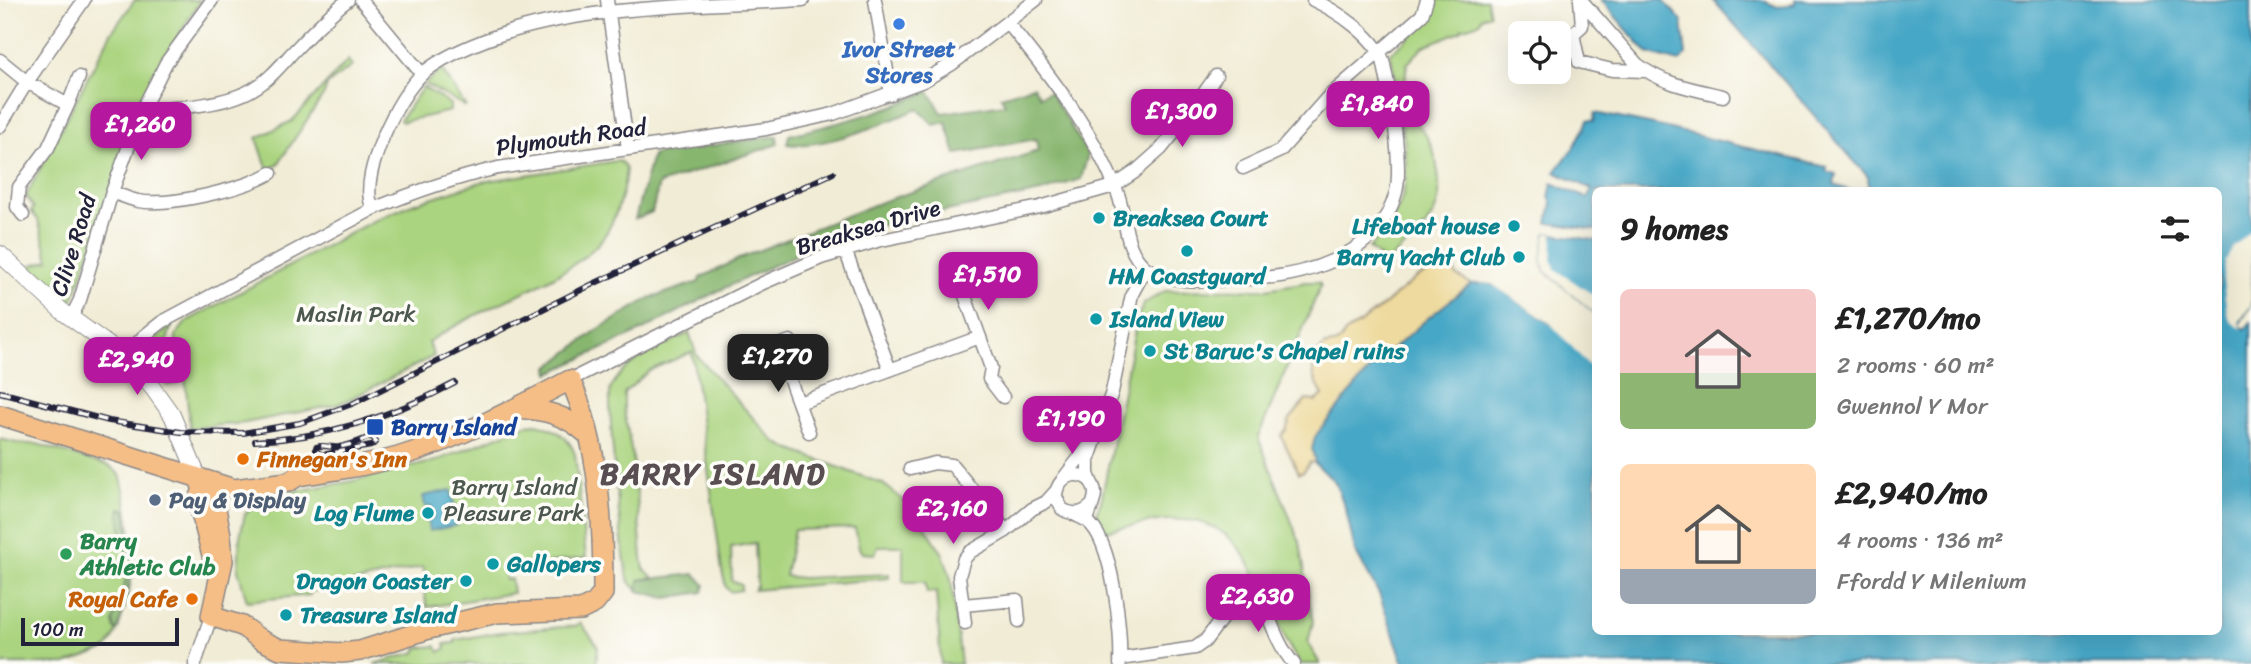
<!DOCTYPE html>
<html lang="en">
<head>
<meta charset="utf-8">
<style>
  body { margin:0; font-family:Sriracha,sans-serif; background:#f6f6f6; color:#222; height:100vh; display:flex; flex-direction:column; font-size:26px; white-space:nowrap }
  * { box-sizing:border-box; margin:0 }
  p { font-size:23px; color:#767676 }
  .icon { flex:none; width:38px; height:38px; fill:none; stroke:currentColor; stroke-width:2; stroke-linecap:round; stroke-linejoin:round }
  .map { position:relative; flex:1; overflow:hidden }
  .sheet { position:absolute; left:1592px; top:187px; width:630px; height:448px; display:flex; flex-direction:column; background:#fff; border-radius:10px; box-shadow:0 7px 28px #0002 }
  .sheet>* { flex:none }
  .buttons { position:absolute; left:1508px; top:21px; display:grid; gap:14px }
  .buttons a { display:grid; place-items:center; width:63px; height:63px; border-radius:10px; background:#fff; box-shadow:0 7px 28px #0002; font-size:35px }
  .scale { position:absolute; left:21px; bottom:18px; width:158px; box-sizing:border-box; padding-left:7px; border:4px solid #22223b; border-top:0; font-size:19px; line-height:24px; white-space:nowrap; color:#22223b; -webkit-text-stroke:5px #fdfcf7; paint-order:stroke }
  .price { position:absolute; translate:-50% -60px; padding:0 16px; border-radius:14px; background:#b5179e; color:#fff; font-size:23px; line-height:46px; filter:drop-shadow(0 2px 4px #0008) }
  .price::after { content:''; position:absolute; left:50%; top:42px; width:21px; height:16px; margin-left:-10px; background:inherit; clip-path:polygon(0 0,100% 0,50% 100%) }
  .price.current { background:#222; color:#fff }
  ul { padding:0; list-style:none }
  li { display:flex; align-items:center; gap:21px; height:175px; padding:0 28px }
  li span { display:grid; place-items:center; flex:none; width:196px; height:140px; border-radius:10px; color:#555 }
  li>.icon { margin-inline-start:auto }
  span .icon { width:84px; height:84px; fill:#fffc; stroke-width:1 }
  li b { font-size:30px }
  h2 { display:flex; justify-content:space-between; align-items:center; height:84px; padding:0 28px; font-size:30px }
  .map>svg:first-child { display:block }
</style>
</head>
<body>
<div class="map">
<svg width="2251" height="664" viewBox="0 0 2251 664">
  <rect width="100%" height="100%" fill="#fdfcf7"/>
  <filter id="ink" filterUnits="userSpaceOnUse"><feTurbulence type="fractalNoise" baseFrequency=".0143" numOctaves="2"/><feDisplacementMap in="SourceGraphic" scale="14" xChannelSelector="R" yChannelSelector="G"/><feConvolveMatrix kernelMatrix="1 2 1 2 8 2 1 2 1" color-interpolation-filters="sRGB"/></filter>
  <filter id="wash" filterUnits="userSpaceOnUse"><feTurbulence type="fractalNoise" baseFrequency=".00686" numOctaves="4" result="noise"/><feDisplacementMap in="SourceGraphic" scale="28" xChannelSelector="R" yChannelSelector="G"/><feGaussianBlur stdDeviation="1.57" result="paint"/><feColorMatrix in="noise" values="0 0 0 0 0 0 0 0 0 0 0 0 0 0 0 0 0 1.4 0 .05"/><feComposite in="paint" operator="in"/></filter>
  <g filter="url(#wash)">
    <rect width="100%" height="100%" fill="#f1ecd5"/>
    <path fill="#aad47f" stroke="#667b5d" stroke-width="2" d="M135 0H200L146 89 73 300 66 302 29 266 49 260 38 220 31 211 34 208 26 196 111 33Z
      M1434 0H1487L1490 14 1482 17 1479 23 1461 29V31L1424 46 1407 64C1404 78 1406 104 1413 117 1417 125 1424 131 1428 139 1437 154 1443 191 1436 208 1428 230 1402 247 1386 263L1369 248C1410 208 1410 177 1402 123 1399 99 1396 76 1390 53L1429 21Z
      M348 60 352 66 327 85 324 94 278 164 268 170 257 138 292 121Z
      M442 70 466 107 425 84Z
      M423 87 450 104V111L402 122 400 120Z
      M616 161 621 162 626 169C624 194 614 229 595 247 567 275 520 293 484 311 465 320 446 331 428 342L434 356 348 400 335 405 245 423 190 428 185 378 176 367V335L187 321 371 222 412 204 481 182Z
      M1307 282H1319L1321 285 1258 437 1300 543 1313 622 1308 643 1320 664H1301C1281 640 1276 608 1261 581L1258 582C1225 503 1176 516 1105 531L1094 517 1101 502 1138 315 1145 303 1165 291 1267 289Z
      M172 326C163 344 167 368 178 383L167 385 152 364 148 350 154 340Z
      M689 333 697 356 774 441 789 449 883 484 914 509 943 554 951 579 961 664H941L936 592 927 593 925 582H903V546H878L875 554 862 553 859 548 855 528 794 530 785 576 802 578 889 574V578L754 590 757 585 755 543 731 547 732 581 741 585V590L730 592 726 587 722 571 692 352 650 370 624 393V410L635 471 642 558 644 569 653 577 640 580 638 591 629 581C623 566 606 398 611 388 625 359 662 347 689 333Z
      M536 424C554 428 568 435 575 454L586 558 510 567V571L504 572 505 580 511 579 513 593 427 607 424 592 428 587 423 567 310 592V595L247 601 238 570 240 536 245 514 260 499 273 495 348 482 436 461 526 425Z
      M0 439 21 444H37L110 466 120 475C125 490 135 553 133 568 131 586 119 641 104 650L66 664H0Z
      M580 622 598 646 596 664H374L417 652V648L436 646 440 652 446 648 445 644 455 643V640L501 632 576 626Z"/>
    <path fill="#87b66e" stroke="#546c54" stroke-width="2" d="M1033 86 1040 96 1050 92 1088 154 1081 179 1041 192 892 222 815 246 718 291 639 332 550 373 549 367 597 330 650 298 699 282 700 278 745 256 884 201 1038 151 1036 139 956 154 946 122 934 125 918 109C882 124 825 149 787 144L789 135C837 124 884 112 929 91L942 113 1005 104 1001 96Z
      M777 136 778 144 659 184 652 212 635 219 652 156 659 153Z
      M120 508 126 510 133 568 118 630H115L113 622C118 604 128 582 127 563 127 546 117 524 120 508Z
      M695 574 705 585 703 592 666 598 638 591 639 580Z"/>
    <path fill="#eeda9e" stroke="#887e6c" stroke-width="2" d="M1448 261 1453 263 1456 275 1471 284 1315 463 1310 462 1304 471 1299 473 1281 436 1286 430 1290 419 1306 400 1316 401 1323 395C1312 377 1306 359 1326 345 1338 344 1339 343 1345 333 1371 317 1392 298 1415 279 1425 271 1439 271 1448 261Z"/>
    <path fill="#47a7c6" stroke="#346480" stroke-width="2" d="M1601 0H1663L1682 21 1686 55 1679 62 1647 53Z
      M1713 0H1761L1778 7 1795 4V0H2251V305L2239 325 2245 329 2251 322V664H1404L1379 594 1355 551 1346 510 1335 482 1315 463 1312 449 1315 437 1322 427 1370 369 1427 319 1471 284 1487 283 1498 287 1596 355V632H2219V191H1863L1868 186V177Z
      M1595 113 1654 125 1827 167 1826 171 1836 174 1834 185 1853 191H1596V230L1548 223 1552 203 1549 197 1552 183 1587 198 1592 189 1555 172 1574 147 1588 120 1594 121Z
      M1546 233 1596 240V314L1545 271 1542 259Z
      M451 490 458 525 429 531 427 519 433 518 431 506 425 507 423 496Z"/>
    <path fill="#f1ecd5" d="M2251 231V305L2239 322 2242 329 2231 322 2227 313 2223 278 2226 260 2233 248Z
      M1546 233 1553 234 1552 259 1555 269 1596 297V314L1545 271 1542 259Z
      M1487 279 1499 284 1596 350V373L1550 323 1492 284 1468 282Z"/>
  </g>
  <g filter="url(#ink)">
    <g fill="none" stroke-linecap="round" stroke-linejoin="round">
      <g stroke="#8a8788" stroke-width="15">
        <path id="minor" d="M361 0 422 74
          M607 0 628 149
          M875 0 891 94
          M1580 0 1582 26 1573 34 1579 62 1612 70 1646 71
          M1581 0 1637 64C1662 84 1692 89 1723 96
          M1007 22C1050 75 1093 130 1118 194 1127 219 1123 249 1146 268L1132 294 1112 392 1088 461V474L1092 484
          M0 60 27 82 68 105 48 148 19 187 17 207 23 215
          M68 105 79 77
          M142 110C174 108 225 106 253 89 269 80 281 65 293 52 310 34 328 15 348 0
          M0 126 27 82 84 0
          M1243 168 1280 151 1327 98 1422 15 1427 0
          M112 192C120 195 129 199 138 201 169 207 244 189 271 173
          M373 209C363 189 375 157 383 137 392 116 405 91 422 74 436 62 456 52 473 45 572 3 696 7 803 0
          M845 250 890 370
          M1146 268C1175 286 1211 280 1244 279 1301 278 1380 257 1396 192 1403 163 1390 92 1383 60 1373 35 1337 11 1313 0
          M960 282 991 368 989 379 1003 397
          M71 318 80 300 112 192 142 110 166 63 212 0
          M777 345 809 432
          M761 351 790 341
          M125 357 143 337 162 322 373 209C414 192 455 178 498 168L766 129 833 114 923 81 952 64 1036 0
          M570 380 763 283 821 258 877 241 1040 207 1114 186 1135 172 1161 149 1187 117 1216 76
          M799 403 980 337
          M910 469 935 463 952 465 1006 531
          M1063 479 1090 444
          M1072 513C1076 516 1083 518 1087 521 1113 540 1122 633 1120 664
          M1087 521C1089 512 1095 502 1095 493 1093 468 1056 469 1056 497L1062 509C1073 516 1083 514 1091 506
          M1254 583C1268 610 1274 641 1294 664
          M963 605 1017 600 1019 621
          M965 623 959 576 964 559 970 552 1006 531 1032 509 1046 502 1056 491
          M1120 659 1195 648 1205 641 1229 609 1260 595
          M195 664 211 616"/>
      </g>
      <g stroke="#8a8788" stroke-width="18">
        <path id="tertiary" d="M0 254 63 312 125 357 147 380 172 415 199 479"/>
      </g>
      <g stroke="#8a8788" stroke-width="22">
        <path id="primary" d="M516 408C544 410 565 414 587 434
          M0 415 234 489 288 482 298 476C332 471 366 466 398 457 458 439 515 409 570 380 600 443 603 524 603 593L595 603 581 610 497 613 429 629 360 651 342 653 280 649 261 640 242 626 211 616 223 561 221 535 214 498 203 490 199 479
          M203 490 198 501 214 563"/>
      </g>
      <use href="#minor" stroke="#fff" stroke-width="12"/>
      <use href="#tertiary" stroke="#fff" stroke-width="16"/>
      <use href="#primary" stroke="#f6be87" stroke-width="19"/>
      <g stroke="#22223b" stroke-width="6">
        <path id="rail" d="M0 392 109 421 181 432 243 433 300 423 352 404 593 284 833 173
          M372 436 376 442 371 446 322 455 316 451V447C324 444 330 448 339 447 351 445 361 441 372 436Z
          M255 441C325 438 393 416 455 383"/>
      </g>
      <use href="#rail" stroke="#fdfcf7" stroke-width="3.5" stroke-dasharray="10" stroke-linecap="butt"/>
    </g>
  </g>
  <circle fill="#3f7fe0" stroke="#fdfcf7" stroke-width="2.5" cx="899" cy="24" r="7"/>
  <g fill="#0f9aa8" stroke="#fdfcf7" stroke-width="2.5">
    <circle cx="1099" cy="218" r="7"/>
    <circle cx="1514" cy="226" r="7"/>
    <circle cx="1187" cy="251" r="7"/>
    <circle cx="1519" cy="257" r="7"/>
    <circle cx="1096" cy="319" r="7"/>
    <circle cx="1150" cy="351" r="7"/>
    <circle cx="428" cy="513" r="7"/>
    <circle cx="493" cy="564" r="7"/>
    <circle cx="466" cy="581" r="7"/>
    <circle cx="286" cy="615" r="7"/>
  </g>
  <rect fill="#1a4fb4" stroke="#fdfcf7" stroke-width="2.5" x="366" y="418" width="18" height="18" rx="3.5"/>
  <g fill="#e8710a" stroke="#fdfcf7" stroke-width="2.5">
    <circle cx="243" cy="459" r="7"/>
    <circle cx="192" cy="599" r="7"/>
  </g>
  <circle fill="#5c6f8a" stroke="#fdfcf7" stroke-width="2.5" cx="155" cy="500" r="7"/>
  <circle fill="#2e9e5b" stroke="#fdfcf7" stroke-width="2.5" cx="66" cy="554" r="7"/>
  <g text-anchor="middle" stroke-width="7" stroke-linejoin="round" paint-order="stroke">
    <g font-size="23" font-weight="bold" fill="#366cbe" stroke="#fdfcf7">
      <text x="899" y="57">Ivor Street<tspan x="899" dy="26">Stores</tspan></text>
    </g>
    <g font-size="23" fill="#22223b" stroke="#fdfcf7">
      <text transform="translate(571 137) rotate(-8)" y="8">Plymouth Road</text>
      <text transform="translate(868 227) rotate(-16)" y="8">Breaksea Drive</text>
      <text transform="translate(73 245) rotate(-73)" y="8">Clive Road</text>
    </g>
    <g font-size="23" font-weight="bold" fill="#0d838f" stroke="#fdfcf7" text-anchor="start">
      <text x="1113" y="226">Breaksea Court</text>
      <text x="1500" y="234" text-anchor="end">Lifeboat house</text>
      <text x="1505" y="265" text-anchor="end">Barry Yacht Club</text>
      <text x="1187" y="284" text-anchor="middle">HM Coastguard</text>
      <text x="1110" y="327">Island View</text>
      <text x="1164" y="359">St Baruc's Chapel ruins</text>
      <text x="414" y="521" text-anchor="end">Log Flume</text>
      <text x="507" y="572">Gallopers</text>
      <text x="452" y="589" text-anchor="end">Dragon Coaster</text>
      <text x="300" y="623">Treasure Island</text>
    </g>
    <g font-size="23" fill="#4b574f" stroke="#fdfcf7">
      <text x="356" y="322">Maslin Park</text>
      <text x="514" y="495">Barry Island<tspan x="514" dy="26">Pleasure Park</tspan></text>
    </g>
    <g font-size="23" font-weight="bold" fill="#164399" stroke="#fdfcf7" text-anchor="start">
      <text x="391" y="435">Barry Island</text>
    </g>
    <g font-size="23" font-weight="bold" fill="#c56008" stroke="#fdfcf7" text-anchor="start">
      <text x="257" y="467">Finnegan's Inn</text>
      <text x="178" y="607" text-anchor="end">Royal Cafe</text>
    </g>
    <g font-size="23" font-weight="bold" fill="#4e5e75" stroke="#fdfcf7" text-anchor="start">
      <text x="169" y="508">Pay &amp; Display</text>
    </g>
    <g font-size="23" font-weight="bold" fill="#27864d" stroke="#fdfcf7" text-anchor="start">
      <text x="80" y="549">Barry<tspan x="80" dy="26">Athletic Club</tspan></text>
    </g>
    <g font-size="30" font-weight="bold" letter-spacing="2" fill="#594e51" stroke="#fdfcf7">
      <text x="713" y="484">BARRY ISLAND</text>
    </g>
  </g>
</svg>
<div class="buttons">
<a><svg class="icon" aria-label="locate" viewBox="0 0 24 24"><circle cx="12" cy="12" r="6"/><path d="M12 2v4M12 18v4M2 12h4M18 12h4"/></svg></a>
</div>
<div class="scale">100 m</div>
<b class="price" style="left:1378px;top:141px">£1,840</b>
<b class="price" style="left:1182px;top:149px">£1,300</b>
<b class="price" style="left:141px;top:162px">£1,260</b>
<b class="price" style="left:988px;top:312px">£1,510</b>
<b class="price current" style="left:778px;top:394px">£1,270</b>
<b class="price" style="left:137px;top:397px">£2,940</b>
<b class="price" style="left:1072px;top:456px">£1,190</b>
<b class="price" style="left:953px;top:546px">£2,160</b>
<b class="price" style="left:1258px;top:634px">£2,630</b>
<section class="sheet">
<h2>9 homes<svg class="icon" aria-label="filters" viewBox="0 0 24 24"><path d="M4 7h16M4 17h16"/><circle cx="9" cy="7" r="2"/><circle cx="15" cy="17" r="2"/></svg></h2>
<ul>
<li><span style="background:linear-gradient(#f6c9c9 60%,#8fb573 0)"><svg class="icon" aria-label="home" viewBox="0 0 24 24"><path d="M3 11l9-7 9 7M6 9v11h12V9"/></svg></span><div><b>£1,270/mo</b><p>2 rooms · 60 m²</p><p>Gwennol Y Mor</p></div></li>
<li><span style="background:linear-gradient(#ffd9b3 75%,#9aa5b1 0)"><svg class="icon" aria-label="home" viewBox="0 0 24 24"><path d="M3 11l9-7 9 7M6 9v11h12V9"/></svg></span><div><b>£2,940/mo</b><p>4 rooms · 136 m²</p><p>Ffordd Y Mileniwm</p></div></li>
</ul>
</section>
</div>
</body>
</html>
